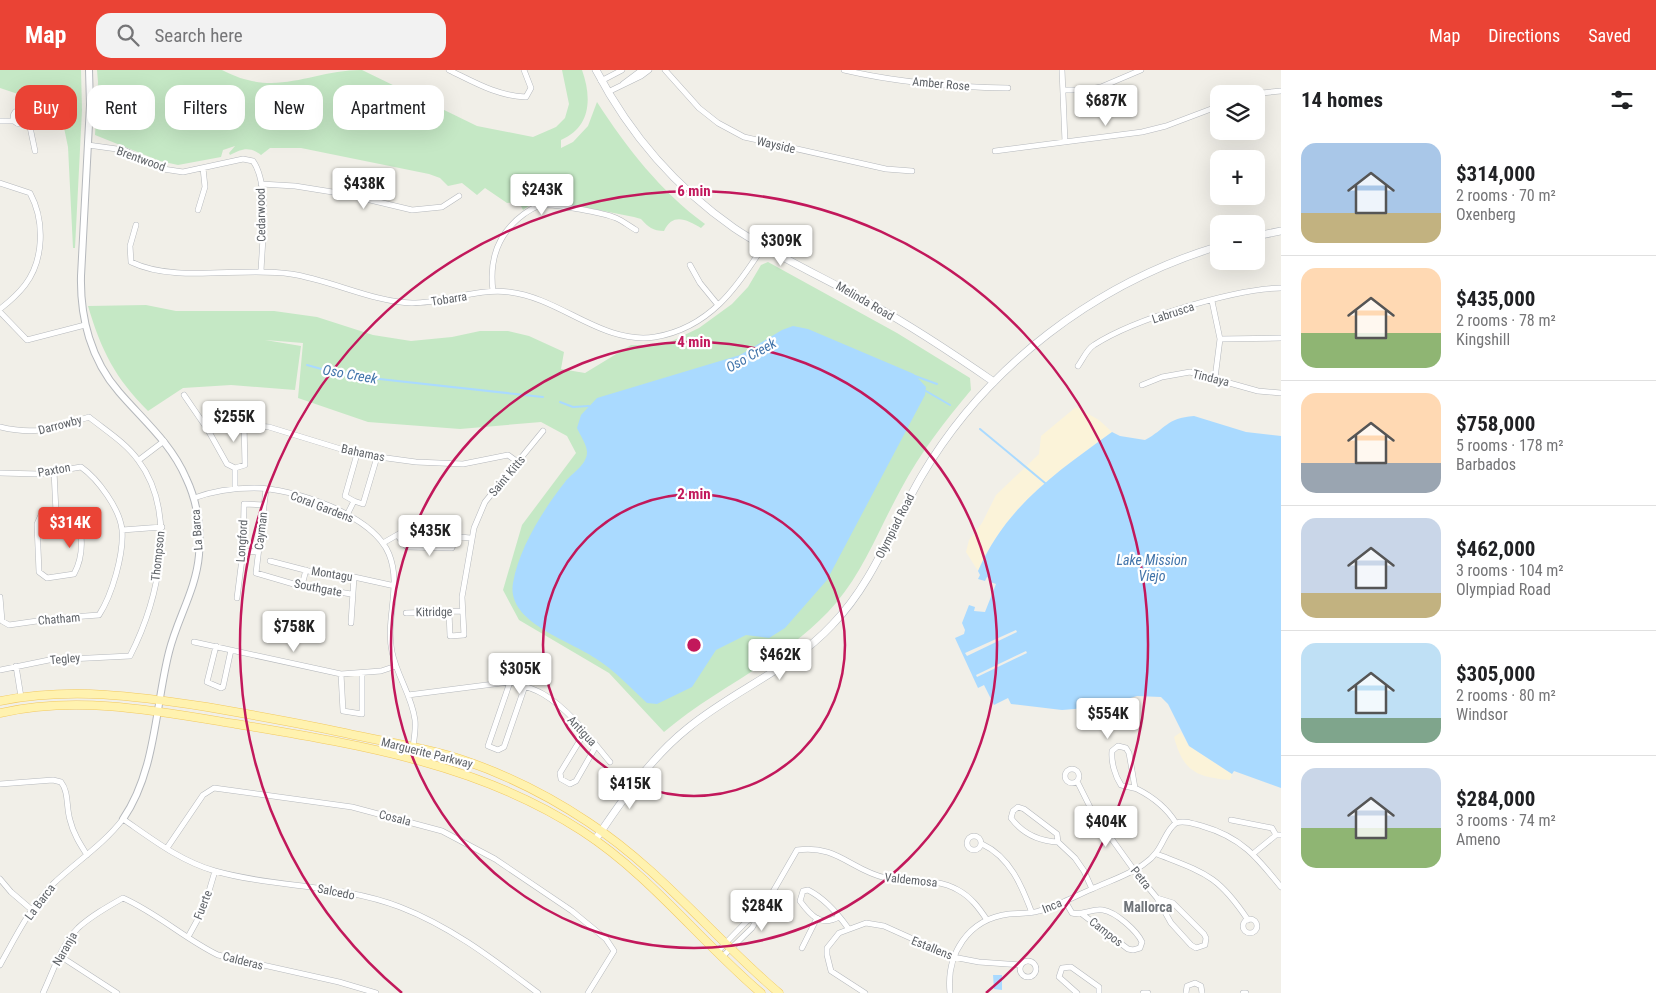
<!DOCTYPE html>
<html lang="en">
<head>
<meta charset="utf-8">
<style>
  body { margin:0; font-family:"Roboto Condensed",sans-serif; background:#f2f2f2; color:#202124; height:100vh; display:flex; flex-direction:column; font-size:19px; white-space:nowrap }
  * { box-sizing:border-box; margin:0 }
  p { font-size:16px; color:#757577 }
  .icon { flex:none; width:28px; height:28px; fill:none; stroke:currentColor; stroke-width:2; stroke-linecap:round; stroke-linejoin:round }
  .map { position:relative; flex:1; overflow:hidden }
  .panel { display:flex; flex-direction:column; background:#fff; width:375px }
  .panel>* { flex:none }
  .banner { position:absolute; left:15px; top:15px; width:475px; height:45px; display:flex; gap:10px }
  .controls { position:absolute; left:1210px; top:15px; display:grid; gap:10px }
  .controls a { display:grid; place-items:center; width:55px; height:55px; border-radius:10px; background:#fff; box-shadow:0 5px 20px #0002; font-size:25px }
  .price { position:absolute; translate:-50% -42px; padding:0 11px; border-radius:5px; background:#fff; color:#222; font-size:16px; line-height:32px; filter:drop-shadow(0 1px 2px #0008) }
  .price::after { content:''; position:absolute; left:50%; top:30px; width:15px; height:11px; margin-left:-8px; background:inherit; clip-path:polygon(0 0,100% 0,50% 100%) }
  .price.on { background:#ea4335; color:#fff }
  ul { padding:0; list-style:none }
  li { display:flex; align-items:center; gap:15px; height:125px; padding:0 20px }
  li+li { border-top:1px solid #e0e0e0 }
  li span { display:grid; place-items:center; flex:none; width:140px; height:100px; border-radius:15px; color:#555 }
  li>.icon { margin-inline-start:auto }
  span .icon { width:60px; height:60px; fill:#fffc; stroke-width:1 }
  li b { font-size:21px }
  h2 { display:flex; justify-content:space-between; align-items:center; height:60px; padding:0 20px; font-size:21px }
  .chip { padding:0 18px; border-radius:15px; background:#fff; box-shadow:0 5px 20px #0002; font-size:18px; line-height:45px }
  .chip.on { background:#ea4335; color:#fff }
  header { display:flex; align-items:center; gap:30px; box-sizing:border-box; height:70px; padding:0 25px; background:#ea4335; color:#fff }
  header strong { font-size:24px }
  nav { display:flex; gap:28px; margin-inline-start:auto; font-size:18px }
  .search { width:350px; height:45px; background:#f2f2f2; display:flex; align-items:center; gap:12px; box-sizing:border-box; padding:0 18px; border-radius:15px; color:#757577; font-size:19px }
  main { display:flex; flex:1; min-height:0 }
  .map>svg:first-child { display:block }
</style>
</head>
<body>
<header>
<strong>Map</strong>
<div class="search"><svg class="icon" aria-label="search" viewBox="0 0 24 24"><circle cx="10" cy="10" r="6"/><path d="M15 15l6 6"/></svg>Search here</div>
<nav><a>Map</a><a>Directions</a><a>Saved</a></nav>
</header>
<main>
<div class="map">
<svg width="1281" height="923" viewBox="0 0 1281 923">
  <rect width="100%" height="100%" fill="#f1efe8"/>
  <path fill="#c5e8c5" d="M0 0H81L82 40 75 178H73L68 77 58 29 40 26 34 21 21 25 0 18Z
    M97 0H222C277 29 310 0 362 0L477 56 533 67 556 57 565 48 569 34 562 0H582C592 28 591 57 561 70V78L573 72 588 56 597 32C626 77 661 122 705 154L701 158C687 150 673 142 664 161 653 161 648 157 641 149L634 147 543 129 537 130 523 140 519 132 507 133 485 118 477 125 462 113 448 116 440 108 429 104 301 78H270L261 85C249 76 242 79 230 85L229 83 235 76 223 80 221 87 178 95 160 91 95 65 98 12Z
    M768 192 897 263 970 308 971 320C945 351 920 383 901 419 880 457 864 500 836 533 788 589 719 615 664 662L609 603 519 550 503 520 522 455 576 383 567 366 541 352 460 359 368 352 298 328 303 273 265 270 301 276 295 320 231 315 183 318 148 341C115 308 101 280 88 236L146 235 176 241H274L317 247 373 265 411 271 452 267 480 261H508L529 266 564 282 561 299 585 303 631 275H655L670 272 699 258 732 234 748 217 761 195Z"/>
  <path fill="#fbf3d9" d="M1076 337 1099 350 1112 362C1056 403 1007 435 978 501L966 482 969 470 982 453 996 425 1039 384 1041 366Z
    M1181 662 1189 676 1232 704 1230 710C1196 707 1183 701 1174 667Z"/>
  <path fill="#aadaff" d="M793 256 808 259 914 304 926 317 925 325 827 510 785 558 769 568 746 565 716 580 692 617 657 634 647 633C630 617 614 600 595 588 569 570 506 552 513 513 519 478 543 440 565 412 572 403 587 395 587 382 587 375 580 365 577 358L581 345 597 328 740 285 782 260Z
    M1194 346 1246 362 1281 366V718L1234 701 1232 704 1189 676 1168 634 1161 627 1137 626 1099 637 1062 640 1011 634 1008 628 994 635 984 615 978 618 955 568 964 564 965 560 962 553 969 535 975 537 974 541 985 542 996 514 990 512 991 509 987 507 985 511 978 509 980 505 978 501C1007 435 1056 403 1112 362L1120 366 1145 370C1166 359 1166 348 1194 346Z
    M993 905H1002V920L994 919Z"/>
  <path fill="#f1efe8" d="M1016 560 1017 562 967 586 965 583Z
    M1026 581 1027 583 977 607 976 605Z"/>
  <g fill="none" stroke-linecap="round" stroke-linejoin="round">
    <path stroke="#aadaff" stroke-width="2" d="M307 295 343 305 543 327
      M915 306 937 314
      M926 321 950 335
      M560 332 573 337 589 336
      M980 359 1045 413"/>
    <g stroke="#b5b8bc" stroke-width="6">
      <path id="minor" d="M449 0C474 12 497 26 526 27L531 18 524 0
        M665 0 699 38 718 53 744 67 886 99 912 101
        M844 0C899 13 953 17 1008 18
        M1062 0 1065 72
        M601 11 622 0
        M623 14 639 2 646 1
        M1063 20H1084L1101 17 1141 0
        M608 22 641 6 649 0
        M1251 24 1281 21
        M13 47a7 7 0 1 1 14 0a7 7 0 1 1-14 0Z
        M0 51H14
        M26 52 30 57 35 81
        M88 75 124 80 163 99 183 102 243 89 253 91C270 115 262 172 261 202
        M995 81 1142 62 1166 56 1219 36
        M0 113 30 123C45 151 44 190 25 215 18 224 9 232 0 239
        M261 114 295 116 345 124 412 140 442 137 459 126
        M198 140 205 117 203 98
        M136 155 130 176 131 192C177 214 241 196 291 204 331 210 373 232 412 233 445 233 477 218 509 222 561 228 602 275 655 267 709 258 737 218 764 175
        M690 195 700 213 718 235
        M493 221C489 190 498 163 524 144 530 140 536 135 544 135 557 134 604 143 616 148 623 151 629 156 636 160
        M1212 231 1220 269 1215 308
        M0 242 27 270 85 255
        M1220 269 1281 268
        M1078 296C1083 289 1087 279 1094 275 1134 249 1234 219 1281 218
        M1142 315 1162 307 1190 302 1258 321 1281 323
        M184 325 208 360 227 394 235 398V419
        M0 357C37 366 54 358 89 347 105 360 126 373 138 390 179 444 158 531 130 586L49 590 0 600
        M208 360 223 353 269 357 357 384 416 392 463 394 508 385 519 393
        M139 390 164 371
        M235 398 245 395 244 354
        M54 401 56 442 41 445 37 454 39 502 47 508 74 504C84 486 86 451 66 440L56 442
        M0 403 39 404 81 397C98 409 120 439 122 460 124 484 112 525 99 545L58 548 9 555 2 551 0 527
        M266 419 256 503 297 515 351 524
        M194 428C213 421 234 418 254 418 294 418 373 445 389 484 402 516 385 549 392 582 397 606 412 626 415 650 416 659 414 669 413 677
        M354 431 345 426 357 384
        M347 445 354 431 363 434 377 387
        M122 460 162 457
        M397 465 407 477 452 478 456 465
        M383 473 404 461 470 468
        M243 481 258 482
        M270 491 324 505 354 507 395 516
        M302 515 306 500
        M237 528 243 481 244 434 264 435
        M449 542 450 566 464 565 462 527 474 458 485 432 543 361
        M406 543 462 541
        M351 553 354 507
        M194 572 341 604 381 601 396 596
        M216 576 207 612 221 618 223 617 231 580
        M16 596 21 627
        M341 604 343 641 362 644V603
        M510 612 488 676 498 680 504 677 525 616
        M408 625 510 612C521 615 533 618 543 624 570 640 590 668 610 692
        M585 662 560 703 561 709 570 714 576 711 596 676
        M1065 706a7 7 0 1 1 14 0a7 7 0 1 1-14 0Z
        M1077 711 1093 743 1134 800 1157 828 1171 853 1191 875 1196 878 1205 875 1206 868 1204 864 1173 833 1157 828
        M0 714 53 710 61 712C69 722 66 737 70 750 73 763 80 774 87 785
        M1135 718 1129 683 1126 678 1118 676 1112 681C1111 692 1115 706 1121 715 1126 717 1132 717 1137 719 1153 727 1166 737 1176 753 1185 750 1194 754 1202 756 1241 767 1257 787 1281 817
        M1231 750 1272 758 1276 765H1281
        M967 773a7 7 0 1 1 14 0a7 7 0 1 1-14 0Z
        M1058 772C1039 771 1023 764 1011 748L1013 741 1018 737 1024 739 1057 764 1058 772 1075 788 1084 801 1092 819
        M982 774C1010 787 1022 816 1032 843
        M167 778 203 725 214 718 352 737 442 761 495 789 572 841 606 869 614 881 588 923
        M1254 783 1276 765
        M1157 784C1205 803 1218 805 1248 850
        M0 809 11 822 32 840
        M1065 831 1072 843C1083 846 1092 838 1103 840 1116 842 1137 861 1142 872L1140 878 1133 880 1128 879 1082 844
        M839 847C821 857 811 846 800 831L803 821 808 820C824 828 838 844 848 858
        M1243 856a7 7 0 1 1 14 0a7 7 0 1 1-14 0Z
        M188 867 204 838 215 801
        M802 878 817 848
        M717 882 746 852 760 843
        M60 886 117 923
        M722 887 752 858 797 780C837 774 852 801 886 808 911 813 935 807 958 820 971 827 979 838 987 850
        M1020 899a8 8 0 1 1 16 0a8 8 0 1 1-16 0Z
        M0 895C15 868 30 837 53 814 76 792 103 775 123 749 152 769 180 791 215 801 275 818 341 814 400 837 452 857 494 890 538 923
        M43 923C53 902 61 875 78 858 91 846 107 837 123 828 157 843 185 869 218 885L339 912 376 923
        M865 923 831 901 827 885V878L839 863 866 853 884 856 953 887 979 892 1021 895
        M950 923C946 884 968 849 1009 844 1019 843 1030 844 1039 841 1058 836 1075 826 1092 819 1109 811 1129 805 1144 794 1164 781 1163 762 1176 753
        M1077 923 1059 907 1062 898 1071 897 1099 917V923
        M1143 923H1148
        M1186 923 1187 916 1195 913 1201 916 1202 923
        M1243 923H1246"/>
    </g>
    <g stroke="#b5b8bc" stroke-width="8">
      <path id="tertiary" d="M89 0 90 35 81 206C80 248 91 290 119 322 143 350 171 373 186 408 197 431 201 459 199 485 196 520 177 549 169 582 155 637 156 701 123 749"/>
    </g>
    <g stroke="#b6babf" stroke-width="8">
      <path id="secondary" d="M596 0C629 63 675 117 734 158 777 187 827 209 873 235 915 258 955 285 994 312
        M1256 166 1281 161
        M595 770C623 730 649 689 688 658 734 620 791 599 832 555 873 513 892 457 921 407 986 296 1096 213 1219 176"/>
    </g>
    <g stroke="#f2c960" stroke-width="9">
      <path id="primary" d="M0 631C72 617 136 626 207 637 253 645 299 653 345 663 384 672 425 677 463 690 507 705 549 726 588 752 660 799 714 868 779 923
        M0 643C78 625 158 641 236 654 355 674 478 693 582 761 650 805 700 871 761 923"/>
    </g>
    <use href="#minor" stroke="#fff" stroke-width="5"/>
    <use href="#tertiary" stroke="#fff" stroke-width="6"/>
    <use href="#secondary" stroke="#fff" stroke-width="7"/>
    <use href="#primary" stroke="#fff2af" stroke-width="8"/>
  </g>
  <g fill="none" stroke="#c2185b" stroke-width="2.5">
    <circle cx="694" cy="575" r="151"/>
    <circle cx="694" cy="575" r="303"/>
    <path d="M402 923A454 454 0 1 1 986 923"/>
  </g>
  <g text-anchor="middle" stroke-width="4.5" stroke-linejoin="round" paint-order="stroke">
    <g font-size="12" fill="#5f6368" stroke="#fff">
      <text transform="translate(941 14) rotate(5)" y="4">Amber Rose</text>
      <text transform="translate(776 75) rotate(13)" y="4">Wayside</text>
      <text transform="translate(141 89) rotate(20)" y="4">Brentwood</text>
      <text transform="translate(261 145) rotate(-91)" y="4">Cedarwood</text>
      <text transform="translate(449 229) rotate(-9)" y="4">Tobarra</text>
      <text transform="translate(865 231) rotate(30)" y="4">Melinda Road</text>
      <text transform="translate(1173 243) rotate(-18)" y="4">Labrusca</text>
      <text transform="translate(1211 308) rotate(14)" y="4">Tindaya</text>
      <text transform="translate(60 355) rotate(-15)" y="4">Darrowby</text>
      <text transform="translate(363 383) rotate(12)" y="4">Bahamas</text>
      <text transform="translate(54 400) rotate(-10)" y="4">Paxton</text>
      <text transform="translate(507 406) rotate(-50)" y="4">Saint Kitts</text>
      <text transform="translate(322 437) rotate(21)" y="4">Coral Gardens</text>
      <text transform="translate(895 456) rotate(-63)" y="4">Olympiad Road</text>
      <text transform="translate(197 460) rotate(-94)" y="4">La Barca</text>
      <text transform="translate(261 461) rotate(-83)" y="4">Cayman</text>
      <text transform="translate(242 471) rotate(-86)" y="4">Longford</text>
      <text transform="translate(158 486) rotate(-84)" y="4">Thompson</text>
      <text transform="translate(332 504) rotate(9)" y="4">Montagu</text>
      <text transform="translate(318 518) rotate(11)" y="4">Southgate</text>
      <text transform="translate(434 542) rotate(-1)" y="4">Kitridge</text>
      <text transform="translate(59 549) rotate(-5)" y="4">Chatham</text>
      <text transform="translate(65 589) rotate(-5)" y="4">Tegley</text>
      <text transform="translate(582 661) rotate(47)" y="4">Antigua</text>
      <text transform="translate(427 683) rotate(14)" y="4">Marguerite Parkway</text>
      <text transform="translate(395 748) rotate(14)" y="4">Cosala</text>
      <text transform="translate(1141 808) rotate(51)" y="4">Petra</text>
      <text transform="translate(911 810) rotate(6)" y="4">Valdemosa</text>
      <text transform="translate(336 822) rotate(11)" y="4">Salcedo</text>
      <text transform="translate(40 832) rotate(-53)" y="4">La Barca</text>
      <text transform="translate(203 835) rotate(-69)" y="4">Fuerte</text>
      <text transform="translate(1052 836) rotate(-22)" y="4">Inca</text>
      <text transform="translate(1106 862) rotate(38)" y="4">Campos</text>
      <text transform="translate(932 878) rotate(22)" y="4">Estallens</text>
      <text transform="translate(65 879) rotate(-60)" y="4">Naranja</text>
      <text transform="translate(243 891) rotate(14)" y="4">Calderas</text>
    </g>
    <g font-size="14" font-style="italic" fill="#4174aa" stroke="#fff">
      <text transform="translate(751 285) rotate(-29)" y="5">Oso Creek</text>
      <text transform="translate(350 304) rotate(10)" y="5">Oso Creek</text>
      <text x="1152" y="495">Lake Mission<tspan x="1152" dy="16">Viejo</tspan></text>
    </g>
    <g font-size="14" font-weight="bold" fill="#70757a" stroke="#fff">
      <text x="1148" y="842">Mallorca</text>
    </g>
  </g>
  <circle cx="694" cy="575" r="8" fill="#c2185b" stroke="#fff" stroke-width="2.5"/>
  <g font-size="15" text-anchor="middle" font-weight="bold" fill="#c2185b" stroke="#fff" stroke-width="4.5" stroke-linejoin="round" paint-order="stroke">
    <text x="694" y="126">6 min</text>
    <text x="694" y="277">4 min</text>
    <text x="694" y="429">2 min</text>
  </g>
</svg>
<div class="controls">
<a><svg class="icon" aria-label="layers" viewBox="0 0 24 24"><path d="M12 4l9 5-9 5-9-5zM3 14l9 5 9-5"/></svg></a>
<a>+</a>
<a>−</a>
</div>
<b class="price" style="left:1106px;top:57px">$687K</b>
<b class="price" style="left:364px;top:140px">$438K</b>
<b class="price" style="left:542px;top:146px">$243K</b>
<b class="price" style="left:781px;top:197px">$309K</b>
<b class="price" style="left:234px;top:373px">$255K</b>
<b class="price on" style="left:70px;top:479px">$314K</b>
<b class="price" style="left:430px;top:487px">$435K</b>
<b class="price" style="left:294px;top:583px">$758K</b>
<b class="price" style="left:780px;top:611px">$462K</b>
<b class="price" style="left:520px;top:625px">$305K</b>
<b class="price" style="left:1108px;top:670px">$554K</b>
<b class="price" style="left:630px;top:740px">$415K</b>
<b class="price" style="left:1106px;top:778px">$404K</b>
<b class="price" style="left:762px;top:862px">$284K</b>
<div class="banner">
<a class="chip on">Buy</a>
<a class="chip">Rent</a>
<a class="chip">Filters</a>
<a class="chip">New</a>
<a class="chip">Apartment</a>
</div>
</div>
<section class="panel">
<h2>14 homes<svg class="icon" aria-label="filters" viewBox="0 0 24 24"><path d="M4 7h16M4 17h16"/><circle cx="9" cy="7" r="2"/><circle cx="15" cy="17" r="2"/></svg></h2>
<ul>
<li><span style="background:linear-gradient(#a9c7e8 70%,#c2b280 0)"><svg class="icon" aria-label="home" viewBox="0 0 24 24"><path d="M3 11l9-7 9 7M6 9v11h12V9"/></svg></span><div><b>$314,000</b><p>2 rooms · 70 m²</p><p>Oxenberg</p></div></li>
<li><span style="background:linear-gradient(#ffd9b3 65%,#8fb573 0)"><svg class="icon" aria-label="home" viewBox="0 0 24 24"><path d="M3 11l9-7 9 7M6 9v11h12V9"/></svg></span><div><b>$435,000</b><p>2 rooms · 78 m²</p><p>Kingshill</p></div></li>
<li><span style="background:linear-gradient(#ffd9b3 70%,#9aa5b1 0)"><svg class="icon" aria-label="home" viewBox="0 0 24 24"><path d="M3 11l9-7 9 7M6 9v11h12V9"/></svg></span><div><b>$758,000</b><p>5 rooms · 178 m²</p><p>Barbados</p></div></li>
<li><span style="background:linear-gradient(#c9d6e8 75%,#c2b280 0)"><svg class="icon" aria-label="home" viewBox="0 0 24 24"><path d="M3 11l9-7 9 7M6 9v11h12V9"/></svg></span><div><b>$462,000</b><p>3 rooms · 104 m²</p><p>Olympiad Road</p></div></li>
<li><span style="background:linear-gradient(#bfe0f5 75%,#7fa58c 0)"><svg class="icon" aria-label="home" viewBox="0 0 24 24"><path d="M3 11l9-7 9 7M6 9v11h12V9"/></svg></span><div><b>$305,000</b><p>2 rooms · 80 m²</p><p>Windsor</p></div></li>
<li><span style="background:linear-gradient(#c9d6e8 60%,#8fb573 0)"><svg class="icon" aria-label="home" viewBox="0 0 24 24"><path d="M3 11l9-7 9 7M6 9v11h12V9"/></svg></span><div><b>$284,000</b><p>3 rooms · 74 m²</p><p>Ameno</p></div></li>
</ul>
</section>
</main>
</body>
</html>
